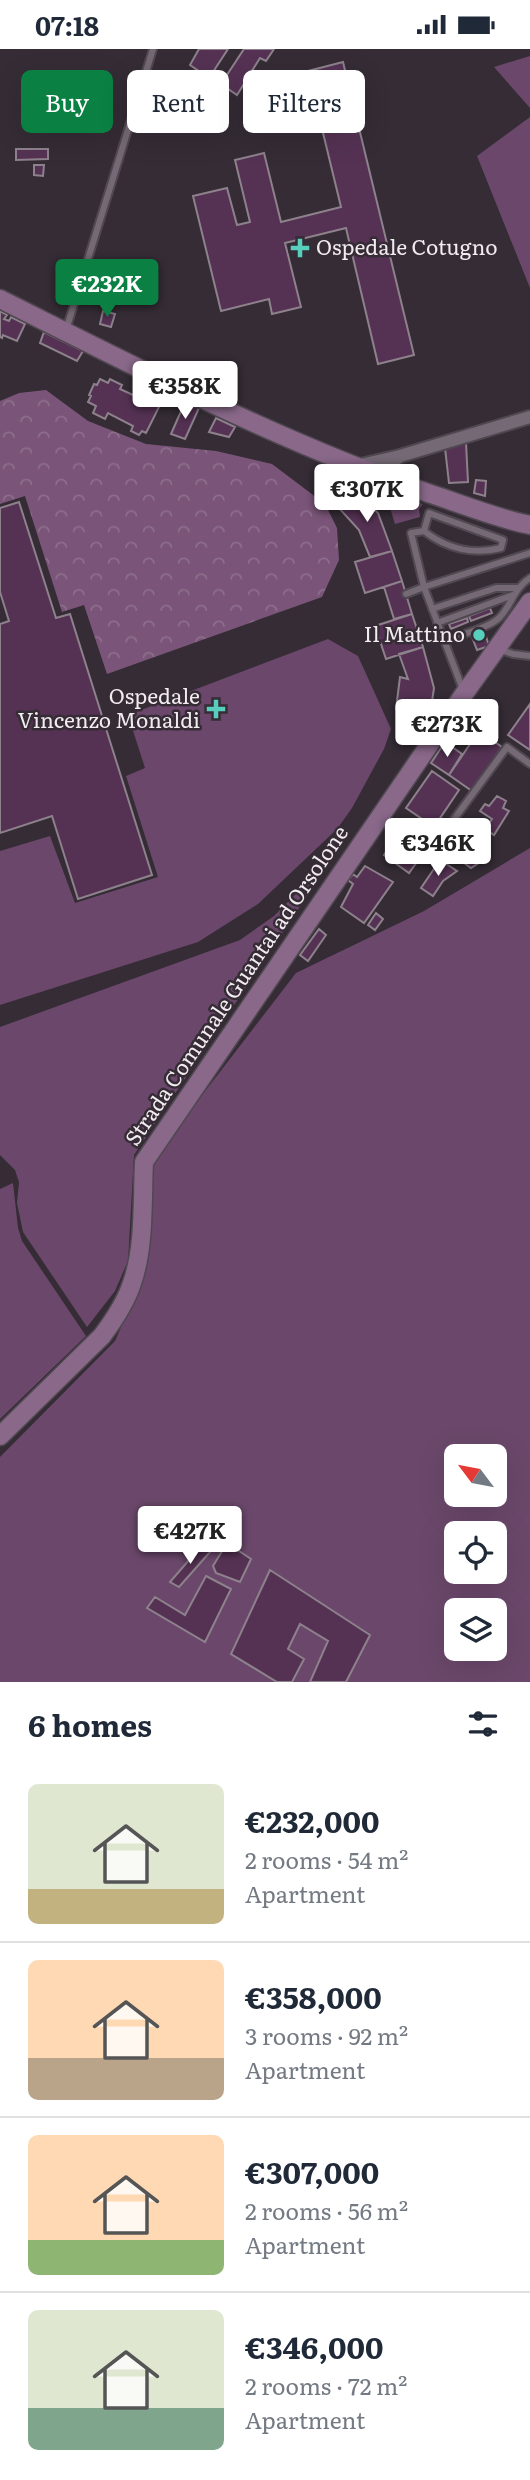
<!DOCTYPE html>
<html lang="en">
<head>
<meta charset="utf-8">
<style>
  body { margin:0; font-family:Literata,serif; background:#f2f2f3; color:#1f2937; height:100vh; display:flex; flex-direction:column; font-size:26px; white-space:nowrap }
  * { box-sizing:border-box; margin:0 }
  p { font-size:23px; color:#747a83 }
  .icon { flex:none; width:38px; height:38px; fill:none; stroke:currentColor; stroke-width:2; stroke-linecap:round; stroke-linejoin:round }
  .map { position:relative; height:1633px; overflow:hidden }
  .drawer { display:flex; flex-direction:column; background:#fff; flex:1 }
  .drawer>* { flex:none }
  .hud { position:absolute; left:21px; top:21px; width:488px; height:63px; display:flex; gap:14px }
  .needle { width:46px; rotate:302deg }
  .controls { position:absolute; left:444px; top:1395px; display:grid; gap:14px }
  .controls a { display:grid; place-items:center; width:63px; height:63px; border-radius:10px; background:#fff; box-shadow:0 7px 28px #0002; font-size:35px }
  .price { position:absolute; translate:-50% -60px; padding:0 16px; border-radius:7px; background:#fff; color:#222; font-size:23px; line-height:46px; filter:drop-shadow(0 2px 4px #0008) }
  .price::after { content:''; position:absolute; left:50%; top:42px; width:21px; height:16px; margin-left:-10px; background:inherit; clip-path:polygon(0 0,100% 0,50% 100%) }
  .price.current { background:#0b8043; color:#fff }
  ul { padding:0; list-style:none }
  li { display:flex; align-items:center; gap:21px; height:175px; padding:0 28px }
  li+li { border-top:2px solid #e0e1e3 }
  li span { display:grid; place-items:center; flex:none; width:196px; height:140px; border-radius:10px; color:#555 }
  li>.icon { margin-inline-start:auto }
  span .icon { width:84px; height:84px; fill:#fffc; stroke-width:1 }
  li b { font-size:30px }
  h2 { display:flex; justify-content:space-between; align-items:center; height:84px; padding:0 28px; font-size:30px }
  .tag { padding:0 24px; border-radius:10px; background:#fff; box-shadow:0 7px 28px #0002; font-size:24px; line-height:63px }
  .tag.current { background:#0b8043; color:#fff }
  .status { display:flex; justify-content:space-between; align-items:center; height:49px; padding:0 35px; background:#fff; direction:ltr }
  .status svg { height:19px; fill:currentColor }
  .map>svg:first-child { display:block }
</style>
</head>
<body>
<div class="status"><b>07:18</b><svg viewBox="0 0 49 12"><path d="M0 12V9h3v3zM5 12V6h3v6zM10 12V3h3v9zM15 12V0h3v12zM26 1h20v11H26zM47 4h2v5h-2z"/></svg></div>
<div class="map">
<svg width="530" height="1633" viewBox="0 0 530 1633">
  <defs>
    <pattern id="forest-crowns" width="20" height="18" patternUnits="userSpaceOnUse" patternTransform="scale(1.75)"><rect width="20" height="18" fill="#7a5579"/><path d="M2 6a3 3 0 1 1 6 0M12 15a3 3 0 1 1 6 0" fill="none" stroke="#8d6e8c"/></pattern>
  </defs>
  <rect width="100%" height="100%" fill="#352c35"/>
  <path fill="#6b486b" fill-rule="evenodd" d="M530 7V59L494 18Z
    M530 68V239L477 107Z
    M378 440 423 455 419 460 420 468 395 475 390 459Z
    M328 590 358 607 391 680 384 700 352 759 337 780 258 855 198 893 0 956V802L50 787 75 854 158 828 126 727 145 719 128 666Z
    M530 799V1633H0V1408L115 1292 147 1218 149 1115 296 924 424 862ZM457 1407H495V1446H457ZM457 1484H495V1522H457ZM457 1561H495V1600H457Z
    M335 805 134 1106 128 1212 115 1242 87 1278 23 1183 17 1154 19 1133 15 1121 0 1106V978L240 891 274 867Z
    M13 1134 18 1179 22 1192 86 1287 0 1370V1140Z"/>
  <path fill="url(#forest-crowns)" d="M46 341 88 372 146 395 216 402 272 415 325 455 337 479 339 511 322 548 107 625 84 556 62 563 25 447 0 455V352L19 344Z"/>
  <path fill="#553254" stroke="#8d828c" stroke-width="2" d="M199 0H228L209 29 190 16Z
    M244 0H274L266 12 260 9 237 46 221 35Z
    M343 13 414 306 378 315 346 179 285 194 301 258 272 265 269 250 221 262 193 147 227 139 237 176 250 173 235 111 264 104 281 173 341 158 308 22Z
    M16 100H48V110L16 111Z
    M34 116H44L43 127 34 126Z
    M0 262 7 266 4 270 9 272 11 268 25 275 17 292 3 286 2 289 0 288Z
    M103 262 115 265 111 278 100 275Z
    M44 283 83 302 77 312 40 294Z
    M100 330 108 334 110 330 122 336 120 340 159 358 146 384 142 382 139 386 131 382 133 377 108 364 105 370 93 364 96 357 88 353 91 347 89 346 94 335 97 336Z
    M185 353 199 359 185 390 171 385Z
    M216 369 235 378 229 388 209 383Z
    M466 394 468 433 449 434 445 399Z
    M476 431 486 432 485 447 474 444Z
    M354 441 378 464 392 502 370 508 359 481 338 458Z
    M19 453 56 569 70 565 152 826 78 850 52 767 0 784V575L9 572 0 543V459Z
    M392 502 402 532 365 544 355 513Z
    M402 532 412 565 394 570 384 538Z
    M490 559 492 564 471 572 469 567Z
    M412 565 423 598 386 610 375 577Z
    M467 569 468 573 451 580 449 575Z
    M485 584 489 597 477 601 472 588Z
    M423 598 434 639 430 666 396 660 400 628 408 630 399 605Z
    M530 655V701L508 686Z
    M479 682 502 698 472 742 449 726Z
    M445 693 462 705 449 726 431 714Z
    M432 722 459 741 434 778 406 759Z
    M497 747 506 752 503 759 509 762 494 786 485 780 492 770 480 762 485 755 489 757Z
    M461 771 478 782 467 801 448 790Z
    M406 774 432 792 409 824 384 806Z
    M461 802 468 806 472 805 482 812 471 819 456 808Z
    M440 811 457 822 443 832 433 847 421 839Z
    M365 817 393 833 364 874 341 858 353 835 348 831 353 825 357 828Z
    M376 864 383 870 375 881 368 876Z
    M319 880 326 886 308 912 300 906Z
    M227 1494 251 1510 240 1533 216 1524 213 1517Z
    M202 1496 210 1503 179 1538 170 1533Z
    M270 1521 370 1586 346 1633H310L328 1592 300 1575 288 1600 304 1610 292 1633H277L231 1605Z
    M206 1527 231 1540 205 1593 147 1559 155 1548 185 1566Z"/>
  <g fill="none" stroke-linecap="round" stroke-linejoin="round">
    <g stroke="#504850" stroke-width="10">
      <path id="lane" d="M66 281 153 0
        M406 545 424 538 411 484 424 482C447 500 474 506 501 499L503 491 429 464 424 482
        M432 560 496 539H518
        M437 574 513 546
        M444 592C458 586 490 579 500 568 512 555 514 539 530 529
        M498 600 513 605 530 607
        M463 641 424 538 530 504
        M444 784 507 698 530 715"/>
    </g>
    <g stroke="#504850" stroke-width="16">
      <path id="street" d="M356 417 400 407
        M383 428 393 412 400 407 530 368"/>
    </g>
    <g stroke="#504850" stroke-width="21">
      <path id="secondary" d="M0 250C140 320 280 393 428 444 462 455 495 469 530 476
        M0 1387 102 1287C114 1271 126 1253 132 1234 145 1197 142 1152 144 1113L464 645 530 553"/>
    </g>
    <use href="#lane" stroke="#746974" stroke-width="6"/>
    <use href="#street" stroke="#746974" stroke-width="12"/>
    <use href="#secondary" stroke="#896889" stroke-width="18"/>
  </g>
  <g fill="#58cebf" stroke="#352c35" stroke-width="2.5">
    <path d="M296.5 188.5h7v7h7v7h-7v7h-7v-7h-7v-7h7z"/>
    <circle cx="479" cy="586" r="7"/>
    <path d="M212.5 649.5h7v7h7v7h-7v7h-7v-7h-7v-7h7z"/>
  </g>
  <g text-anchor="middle" stroke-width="5" stroke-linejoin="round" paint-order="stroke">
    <g font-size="21" fill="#f2ecf1" stroke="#352c35" text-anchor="end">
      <text x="316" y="206" text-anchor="start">Ospedale Cotugno</text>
      <text x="465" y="593">Il Mattino</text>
      <text x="200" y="655">Ospedale<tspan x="200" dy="24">Vincenzo Monaldi</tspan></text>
    </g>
    <g font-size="21" fill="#f2ecf1" stroke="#352c35">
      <text transform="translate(237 937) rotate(-56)" y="7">Strada Comunale Guantai ad Orsolone</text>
    </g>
  </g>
</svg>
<div class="controls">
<a><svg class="needle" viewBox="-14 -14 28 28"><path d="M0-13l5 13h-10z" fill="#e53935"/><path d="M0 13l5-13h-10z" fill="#747a83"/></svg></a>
<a><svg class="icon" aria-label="locate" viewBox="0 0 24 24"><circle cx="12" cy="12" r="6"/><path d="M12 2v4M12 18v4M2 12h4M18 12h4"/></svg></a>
<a><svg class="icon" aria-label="layers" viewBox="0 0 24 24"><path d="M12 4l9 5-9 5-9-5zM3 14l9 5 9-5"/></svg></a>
</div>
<b class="price current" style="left:107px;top:270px">€232K</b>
<b class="price" style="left:185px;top:372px">€358K</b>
<b class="price" style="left:367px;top:475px">€307K</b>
<b class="price" style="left:447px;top:710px">€273K</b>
<b class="price" style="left:438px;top:829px">€346K</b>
<b class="price" style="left:190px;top:1517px">€427K</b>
<div class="hud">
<a class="tag current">Buy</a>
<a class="tag">Rent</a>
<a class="tag">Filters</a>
</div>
</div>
<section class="drawer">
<h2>6 homes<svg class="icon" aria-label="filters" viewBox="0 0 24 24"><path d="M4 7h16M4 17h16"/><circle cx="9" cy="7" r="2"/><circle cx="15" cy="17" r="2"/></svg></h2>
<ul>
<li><span style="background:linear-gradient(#dfe7d0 75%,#c2b280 0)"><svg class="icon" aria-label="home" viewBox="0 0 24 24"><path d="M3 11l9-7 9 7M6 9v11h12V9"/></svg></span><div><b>€232,000</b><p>2 rooms · 54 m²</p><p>Apartment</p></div></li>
<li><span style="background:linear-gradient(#ffd9b3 70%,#b9a48a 0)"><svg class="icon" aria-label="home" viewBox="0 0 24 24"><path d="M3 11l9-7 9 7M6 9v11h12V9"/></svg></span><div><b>€358,000</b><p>3 rooms · 92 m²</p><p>Apartment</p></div></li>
<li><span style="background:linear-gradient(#ffd9b3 75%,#8fb573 0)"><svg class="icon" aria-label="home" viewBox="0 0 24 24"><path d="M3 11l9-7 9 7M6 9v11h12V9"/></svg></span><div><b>€307,000</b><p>2 rooms · 56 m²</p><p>Apartment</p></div></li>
<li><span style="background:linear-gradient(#dfe7d0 70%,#7fa58c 0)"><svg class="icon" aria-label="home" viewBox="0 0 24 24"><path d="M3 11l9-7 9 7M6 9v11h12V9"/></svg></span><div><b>€346,000</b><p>2 rooms · 72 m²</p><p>Apartment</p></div></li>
</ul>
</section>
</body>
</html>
